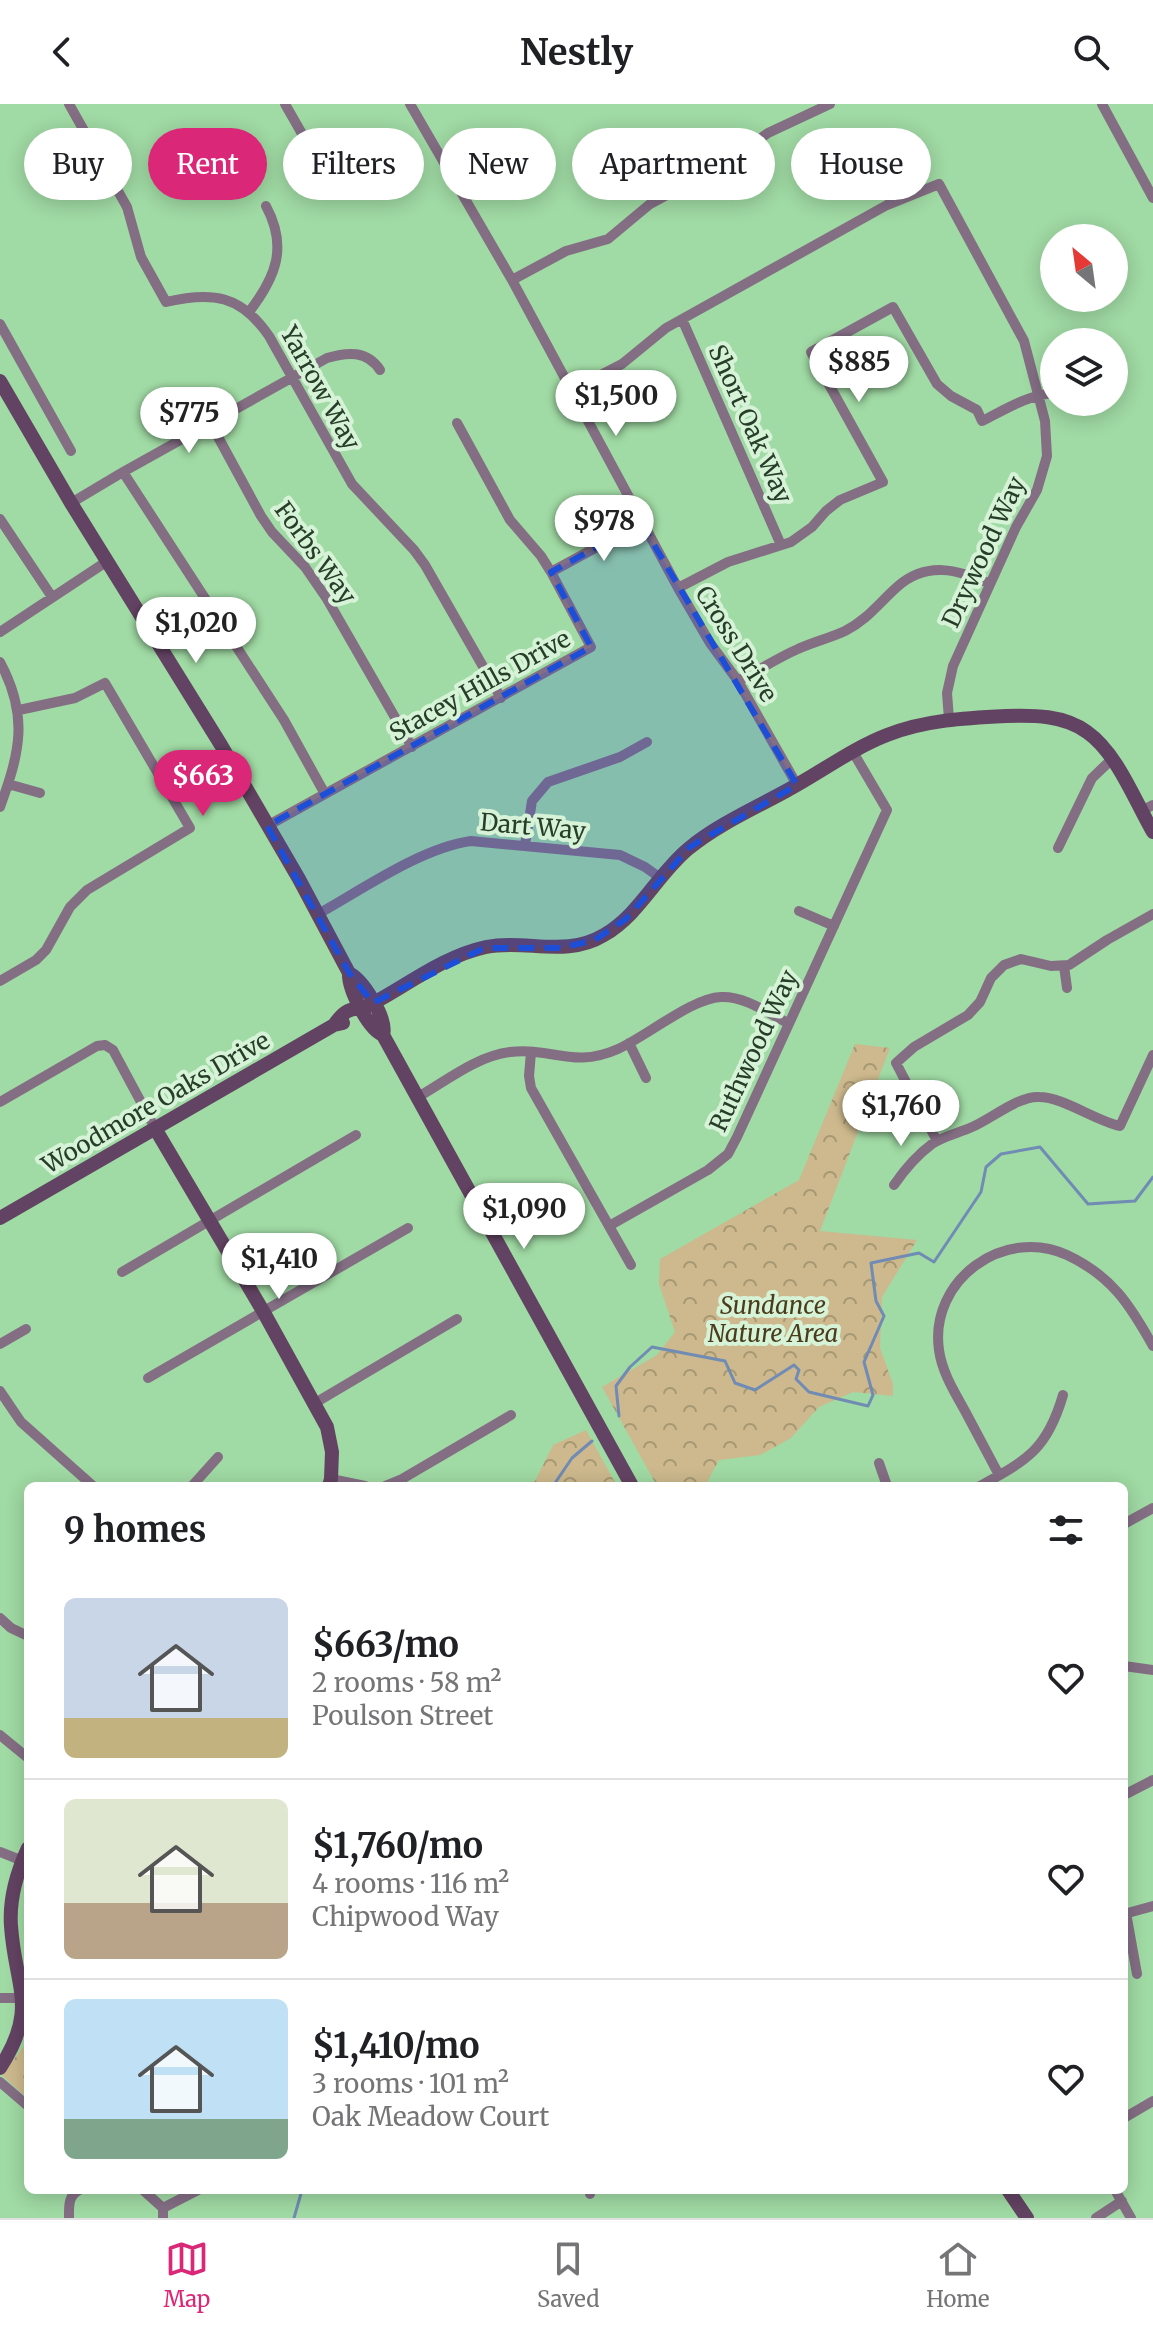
<!DOCTYPE html>
<html lang="en">
<head>
<meta charset="utf-8">
<style>
  body { margin:0; font-family:Merriweather,serif; background:#f2f2f2; color:#202124; height:100vh; display:flex; flex-direction:column; font-size:30px; white-space:nowrap }
  * { box-sizing:border-box; margin:0 }
  p { font-size:26px; color:#757577 }
  .icon { flex:none; width:44px; height:44px; fill:none; stroke:currentColor; stroke-width:2; stroke-linecap:round; stroke-linejoin:round }
  .map { position:relative; flex:1; overflow:hidden }
  .details { position:absolute; left:24px; top:1378px; width:1104px; height:712px; display:flex; flex-direction:column; background:#fff; border-radius:12px; box-shadow:0 4px 20px #0003 }
  .details>* { flex:none }
  .guide { position:absolute; left:24px; top:24px; width:1106px; height:72px; display:flex; gap:16px }
  .needle { width:52px; rotate:331deg }
  .tools { position:absolute; left:1040px; top:120px; display:grid; gap:16px }
  .tools a { display:grid; place-items:center; width:88px; height:88px; border-radius:50%; background:#fff; box-shadow:0 4px 20px #0003; font-size:40px }
  .price { position:absolute; translate:-50% -68px; padding:0 18px; border-radius:28px; background:#fff; color:#222; font-size:26px; line-height:52px; filter:drop-shadow(0 2px 4px #0008) }
  .price::after { content:''; position:absolute; left:50%; top:48px; width:24px; height:18px; margin-left:-12px; background:inherit; clip-path:polygon(0 0,100% 0,50% 100%) }
  .price.active { background:#db2777; color:#fff }
  ul { padding:0; list-style:none }
  li { display:flex; align-items:center; gap:24px; height:200px; padding:0 40px }
  li+li { border-top:2px solid #e0e0e0 }
  li span { display:grid; place-items:center; flex:none; width:224px; height:160px; border-radius:12px; color:#555 }
  li>.icon { margin-inline-start:auto }
  span .icon { width:96px; height:96px; fill:#fffc; stroke-width:1 }
  li b { font-size:34px }
  h2 { display:flex; justify-content:space-between; align-items:center; height:96px; padding:0 40px; font-size:34px }
  .tag { padding:0 28px; border-radius:36px; background:#fff; box-shadow:0 4px 20px #0003; font-size:28px; line-height:72px }
  .tag.active { background:#db2777; color:#fff }
  header { display:flex; justify-content:space-between; align-items:center; height:104px; padding:0 40px; background:#fff; font-size:36px; font-weight:700 }
  .dock { display:flex; justify-content:space-around; align-items:center; height:112px; border-top:2px solid #e0e0e0; background:#fff; font-size:22px; color:#757577 }
  .dock a { display:grid; justify-items:center; gap:4px }
  .dock .active { color:#db2777 }
  .map>svg:first-child { display:block }
</style>
</head>
<body>
<header><svg class="icon" aria-label="back" viewBox="0 0 24 24"><path d="M15 5l-7 7 7 7"/></svg>Nestly<svg class="icon" aria-label="search" viewBox="0 0 24 24"><circle cx="10" cy="10" r="6"/><path d="M15 15l6 6"/></svg></header>
<div class="map">
<svg width="1153" height="2114" viewBox="0 0 1153 2114">
  <defs>
    <pattern id="park-crowns" width="20" height="18" patternUnits="userSpaceOnUse" patternTransform="scale(2)"><rect width="20" height="18" fill="#cdb98d"/><path d="M2 6a3 3 0 1 1 6 0M12 15a3 3 0 1 1 6 0" fill="none" stroke="#a69873"/></pattern>
  </defs>
  <rect width="100%" height="100%" fill="#a0daa4"/>
  <path fill="url(#park-crowns)" d="M855 940 890 944 820 1127 917 1136 882 1193 880 1244 893 1280V1292L853 1288 819 1303 791 1334 760 1351 719 1356 705 1382H657L602 1283 657 1251 675 1228 659 1180 660 1155 799 1076Z
    M586 1326 617 1382H524L535 1377 553 1341Z
    M27 1938H28V1995L2 1971Z"/>
  <g fill="none" stroke-linecap="round" stroke-linejoin="round">
    <path stroke="#708bb4" stroke-width="3" d="M619 1312 616 1282 630 1263 652 1243 725 1257 735 1279 755 1286 794 1261 799 1266 796 1275 809 1288 868 1302 873 1291 864 1258 884 1212 876 1197 871 1159 919 1149 934 1158 981 1088 986 1063 1001 1050 1040 1043 1088 1100 1135 1097 1153 1073
      M553 1382 572 1354 592 1337
      M294 2114 302 2086"/>
    <path stroke="#846e84" stroke-width="10" d="M69 0 127 103 141 153 166 198C212 187 241 191 269 232L352 380 414 446 425 461 501 594
      M285 0 305 35
      M410 0 512 176 678 484 710 539 738 577 797 681
      M1102 0 1153 94
      M512 176 566 147 608 135 650 100 724 60 768 29 830 0
      M249 208C276 173 288 143 266 102
      M682 215 781 441
      M0 220 71 347
      M572 286 622 260 666 224 887 101 939 80 1024 237 1045 317 1047 352 1037 386 1016 423 953 562 947 589 949 615
      M211 320 261 412 272 428 305 463 327 495 412 643
      M123 368 284 616 325 690
      M71 399 123 368 327 254C347 248 367 246 380 266
      M0 415 52 493
      M551 468 641 419
      M678 484 728 458 791 438 812 423 826 407 840 396 883 378 811 248 893 203 937 280 951 292 977 306 982 317C1006 305 1026 292 1053 289
      M0 528 106 458
      M0 558C29 612 20 648 0 703
      M738 577C758 567 777 554 798 545 813 538 830 534 845 527 867 516 879 499 897 483 926 457 958 465 990 480
      M8 680 40 689
      M1141 707 1153 701
      M267 722 591 543 551 468 541 452 510 416 457 319
      M525 741 532 697 548 678 620 653 647 638
      M1058 744 1092 674 1112 655
      M799 807 834 822
      M318 810C363 785 421 744 471 737L620 751 645 763 659 773
      M1064 862 1067 884
      M0 877 36 856 46 846 70 803 87 786 190 724 105 579 75 594 19 606
      M629 939 646 974
      M531 948 529 972 531 984 631 1161
      M418 993C446 977 477 952 510 948 552 943 573 965 618 945 647 932 692 894 721 893 745 892 768 909 788 919
      M0 998 97 942 105 941 113 946 156 1026
      M937 1037 896 959 914 943 968 911 980 898 991 874 1004 861 1021 855 1051 862 1069 861 1107 836 1153 810
      M894 1081C905 1065 917 1051 932 1040 943 1032 959 1029 972 1023 991 1015 1018 992 1039 993 1063 993 1094 1016 1120 1022L1153 951
      M609 1122 708 1066 728 1050 737 1033 887 706 853 648
      M122 1168 356 1031
      M0 1240 26 1225
      M148 1274 408 1124
      M0 1287 21 1318 93 1382
      M315 1299 457 1215
      M879 1359 887 1382
      M999 1371C988 1350 976 1328 965 1307 954 1287 942 1268 939 1246 929 1176 1004 1122 1067 1151 1112 1172 1130 1201 1153 1242
      M331 1375 365 1382
      M192 1382 218 1353
      M385 1382 402 1375 511 1311
      M980 1382C1027 1356 1047 1346 1063 1291
      M1124 1420 1153 1404
      M0 1514 11 1524 28 1532
      M1124 1562 1153 1566
      M0 1631 28 1654
      M1124 1691 1153 1676
      M0 1748 28 1759
      M1126 1809 1137 1870
      M1124 1810 1153 1802
      M0 1894H26
      M0 1978 28 2002
      M1124 2014 1153 1997
      M143 2086 163 2104V2114
      M1115 2086 1131 2114
      M590 2090V2086
      M163 2104 198 2086
      M69 2114C69 2102 68 2092 79 2086
      M1096 2114 1122 2097"/>
    <path stroke="#634363" stroke-width="14" d="M0 277 71 399 221 641 299 775 349 869C348 885 368 925 383 931L632 1382
      M349 869C363 876 388 915 383 931
      M334 921C341 911 348 903 362 905 403 885 440 853 486 843 526 835 566 854 604 831 639 811 657 771 688 745 717 721 753 705 786 687 820 669 851 645 887 631 925 616 965 614 1006 612 1033 611 1064 611 1087 628 1117 649 1135 697 1153 728
      M156 1026 263 1207 327 1323 332 1348 331 1375 329 1382
      M0 1114 334 921 343 919
      M0 1964C39 1904 15 1883 11 1822 9 1795 17 1768 28 1744
      M1008 2086 1027 2114"/>
  </g>
  <path fill="#1d4ed8" fill-opacity="0.2" stroke="#1d4ed8" stroke-width="6" stroke-dasharray="16 10" stroke-linejoin="round" d="M641 419 797 681 690 743 626 815 595 836 561 844H484L373 899 349 869 267 722 591 543 551 468Z"/>
  <g text-anchor="middle" stroke-width="8" stroke-linejoin="round" paint-order="stroke">
    <g font-size="24" fill="#263d28" stroke="#d6f2d7">
      <text transform="translate(320 284) rotate(61)" y="8">Yarrow Way</text>
      <text transform="translate(750 320) rotate(66)" y="8">Short Oak Way</text>
      <text transform="translate(984 448) rotate(-65)" y="8">Drywood Way</text>
      <text transform="translate(315 449) rotate(54)" y="8">Forbs Way</text>
      <text transform="translate(736 540) rotate(58)" y="8">Cross Drive</text>
      <text transform="translate(480 582) rotate(-29)" y="8">Stacey Hills Drive</text>
      <text transform="translate(533 723) rotate(5)" y="8">Dart Way</text>
      <text transform="translate(754 947) rotate(-65)" y="8">Ruthwood Way</text>
      <text transform="translate(156 999) rotate(-30)" y="8">Woodmore Oaks Drive</text>
    </g>
    <g font-size="24" font-style="italic" fill="#4a3c1a" stroke="#d6f2d7">
      <text x="773" y="1210">Sundance<tspan x="773" dy="28">Nature Area</tspan></text>
    </g>
  </g>
</svg>
<div class="tools">
<a><svg class="needle" viewBox="-14 -14 28 28"><path d="M0-13l5 13h-10z" fill="#e53935"/><path d="M0 13l5-13h-10z" fill="#757577"/></svg></a>
<a><svg class="icon" aria-label="layers" viewBox="0 0 24 24"><path d="M12 4l9 5-9 5-9-5zM3 14l9 5 9-5"/></svg></a>
</div>
<b class="price" style="left:859px;top:300px">$885</b>
<b class="price" style="left:616px;top:334px">$1,500</b>
<b class="price" style="left:189px;top:351px">$775</b>
<b class="price" style="left:604px;top:459px">$978</b>
<b class="price" style="left:196px;top:561px">$1,020</b>
<b class="price active" style="left:203px;top:714px">$663</b>
<b class="price" style="left:901px;top:1044px">$1,760</b>
<b class="price" style="left:524px;top:1147px">$1,090</b>
<b class="price" style="left:279px;top:1197px">$1,410</b>
<div class="guide">
<a class="tag">Buy</a>
<a class="tag active">Rent</a>
<a class="tag">Filters</a>
<a class="tag">New</a>
<a class="tag">Apartment</a>
<a class="tag">House</a>
</div>
<section class="details">
<h2>9 homes<svg class="icon" aria-label="filters" viewBox="0 0 24 24"><path d="M4 7h16M4 17h16"/><circle cx="9" cy="7" r="2"/><circle cx="15" cy="17" r="2"/></svg></h2>
<ul>
<li><span style="background:linear-gradient(#c9d6e8 75%,#c2b280 0)"><svg class="icon" aria-label="home" viewBox="0 0 24 24"><path d="M3 11l9-7 9 7M6 9v11h12V9"/></svg></span><div><b>$663/mo</b><p>2 rooms · 58 m²</p><p>Poulson Street</p></div><svg class="icon" aria-label="heart" viewBox="0 0 24 24"><path d="M12 20l-8-8c-3-5 5-10 8-4 3-6 11-1 8 4z"/></svg></li>
<li><span style="background:linear-gradient(#dfe7d0 65%,#b9a48a 0)"><svg class="icon" aria-label="home" viewBox="0 0 24 24"><path d="M3 11l9-7 9 7M6 9v11h12V9"/></svg></span><div><b>$1,760/mo</b><p>4 rooms · 116 m²</p><p>Chipwood Way</p></div><svg class="icon" aria-label="heart" viewBox="0 0 24 24"><path d="M12 20l-8-8c-3-5 5-10 8-4 3-6 11-1 8 4z"/></svg></li>
<li><span style="background:linear-gradient(#bfe0f5 75%,#7fa58c 0)"><svg class="icon" aria-label="home" viewBox="0 0 24 24"><path d="M3 11l9-7 9 7M6 9v11h12V9"/></svg></span><div><b>$1,410/mo</b><p>3 rooms · 101 m²</p><p>Oak Meadow Court</p></div><svg class="icon" aria-label="heart" viewBox="0 0 24 24"><path d="M12 20l-8-8c-3-5 5-10 8-4 3-6 11-1 8 4z"/></svg></li>
</ul>
</section>
</div>
<nav class="dock">
<a class="active"><svg class="icon" aria-label="map" viewBox="0 0 24 24"><path d="M3 6l6-2 6 2 6-2v14l-6 2-6-2-6 2zM9 4v14M15 6v14"/></svg>Map</a>
<a><svg class="icon" aria-label="saved" viewBox="0 0 24 24"><path d="M7 4h10v16l-5-4-5 4z"/></svg>Saved</a>
<a><svg class="icon" aria-label="home" viewBox="0 0 24 24"><path d="M3 11l9-7 9 7M6 9v11h12V9"/></svg>Home</a>
</nav>
</body>
</html>
